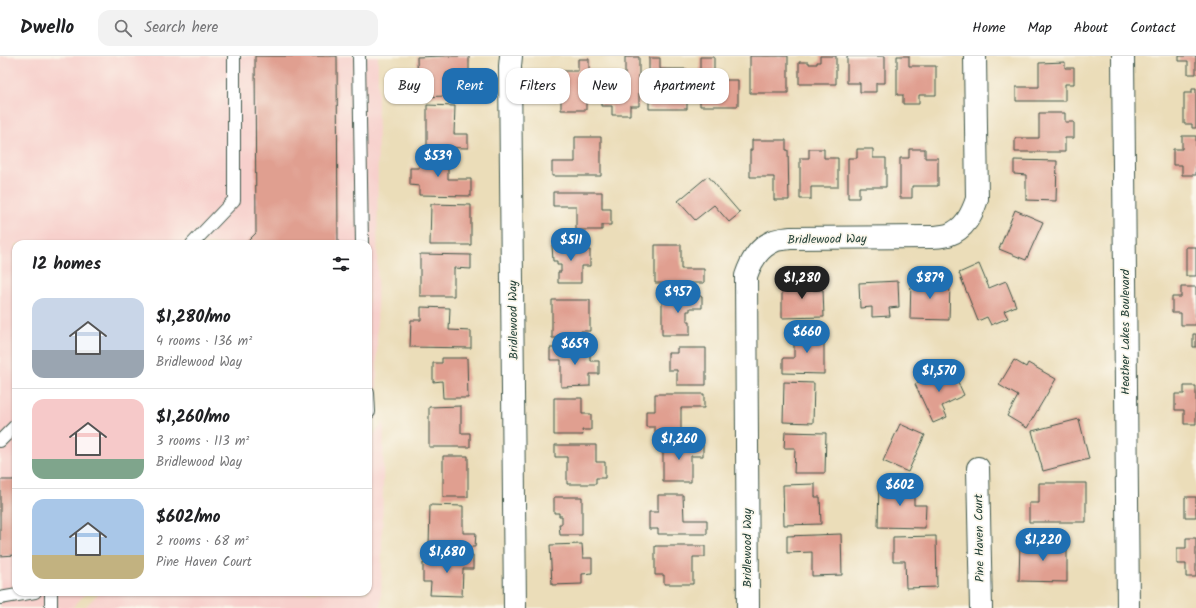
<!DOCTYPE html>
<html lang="en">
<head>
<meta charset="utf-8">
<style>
  body { margin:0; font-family:Kalam,sans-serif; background:#f2f2f2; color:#202124; height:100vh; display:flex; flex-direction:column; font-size:15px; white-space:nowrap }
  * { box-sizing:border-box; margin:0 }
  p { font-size:13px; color:#757577 }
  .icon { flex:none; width:22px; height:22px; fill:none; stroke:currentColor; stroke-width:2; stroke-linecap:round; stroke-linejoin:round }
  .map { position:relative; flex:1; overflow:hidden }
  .panel { position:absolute; left:12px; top:184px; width:360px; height:356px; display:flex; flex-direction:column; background:#fff; border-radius:12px; box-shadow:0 1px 3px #0004 }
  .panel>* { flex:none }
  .top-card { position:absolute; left:384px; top:12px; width:380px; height:36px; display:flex; gap:8px }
  .price { position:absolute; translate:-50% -34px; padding:0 9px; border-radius:14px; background:#1f6fb2; color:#fff; font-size:13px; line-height:26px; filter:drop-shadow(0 1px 2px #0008) }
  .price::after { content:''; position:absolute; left:50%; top:24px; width:12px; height:9px; margin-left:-6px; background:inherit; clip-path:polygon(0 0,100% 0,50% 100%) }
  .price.on { background:#222; color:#fff }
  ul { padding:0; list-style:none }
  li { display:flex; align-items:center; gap:12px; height:100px; padding:0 20px }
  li+li { border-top:1px solid #e0e0e0 }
  li span { display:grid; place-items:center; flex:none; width:112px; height:80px; border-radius:12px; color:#555 }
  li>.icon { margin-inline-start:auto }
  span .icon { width:48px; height:48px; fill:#fffc; stroke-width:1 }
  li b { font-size:17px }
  h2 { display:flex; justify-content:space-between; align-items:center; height:48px; padding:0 20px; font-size:17px }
  .chip { padding:0 14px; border-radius:12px; background:#fff; box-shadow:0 1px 3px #0004; font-size:14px; line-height:36px }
  .chip.on { background:#1f6fb2; color:#fff }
  header { display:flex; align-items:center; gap:24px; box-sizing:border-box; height:56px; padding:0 20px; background:#fff; border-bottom:1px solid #e0e0e0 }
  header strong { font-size:19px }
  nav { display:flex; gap:22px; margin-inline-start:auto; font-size:14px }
  .search { width:280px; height:36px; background:#f2f2f2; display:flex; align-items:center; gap:10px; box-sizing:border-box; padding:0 14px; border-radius:12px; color:#757577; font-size:15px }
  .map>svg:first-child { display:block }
</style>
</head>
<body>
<header>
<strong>Dwello</strong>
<div class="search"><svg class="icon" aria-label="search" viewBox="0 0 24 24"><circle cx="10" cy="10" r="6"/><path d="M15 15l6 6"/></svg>Search here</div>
<nav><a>Home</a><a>Map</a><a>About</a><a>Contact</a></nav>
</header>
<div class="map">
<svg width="1196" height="552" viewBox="0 0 1196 552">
  <rect width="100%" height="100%" fill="#fbf7ec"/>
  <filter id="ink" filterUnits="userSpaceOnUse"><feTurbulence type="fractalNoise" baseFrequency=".025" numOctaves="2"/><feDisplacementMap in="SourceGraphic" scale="8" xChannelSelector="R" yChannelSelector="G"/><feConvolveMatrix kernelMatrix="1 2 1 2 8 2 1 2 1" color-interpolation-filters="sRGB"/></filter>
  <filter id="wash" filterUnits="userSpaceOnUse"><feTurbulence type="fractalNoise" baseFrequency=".012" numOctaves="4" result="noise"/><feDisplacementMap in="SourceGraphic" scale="16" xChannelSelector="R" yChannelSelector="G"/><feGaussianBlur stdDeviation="0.9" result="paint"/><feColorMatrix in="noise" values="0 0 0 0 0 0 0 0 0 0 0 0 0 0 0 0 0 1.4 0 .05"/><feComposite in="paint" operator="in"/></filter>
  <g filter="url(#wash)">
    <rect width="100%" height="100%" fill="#ebddb9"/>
    <path fill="#f7d0cc" d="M0 0H378L377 362 368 372V188H16V536H87L72 552H0Z
      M384 366 381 552H84L100 536H368V386Z"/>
    <g id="blocks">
      <path fill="#e09f90" d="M255 0H337L338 188H245L256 177Z
        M443 0H469V16L446 17 447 40 418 41 417 1Z
        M750 0H788V37H750Z
        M820 0H836V28H799V6H809V8H817V6H820Z
        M847 0H885V27H876V36H860V27H847Z
        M897 0H909V10H936V39H919V48H903V39H897Z
        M1179 0H1196V18H1188V5H1179Z
        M625 1H639V50H630V59H612V50H601V24H625Z
        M700 1H714V24H738V50H700Z
        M649 2H660V13H687V53H649Z
        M578 3H589V44H586V54H561V44H551V15H578Z
        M1065 6V12H1074V28H1065V45H1016V31H1039V7Z
        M1192 33H1196V72H1192V68H1184V37H1192Z
        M427 49 455 50 454 78H468V92L427 91Z
        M1039 57H1065V66H1074V82H1065V96H1015V82H1039Z
        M1182 80H1196V119H1182V109H1173V93H1182Z
        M575 81H601V120H552V106H575Z
        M752 84H786V94H788L789 144H774V121H750V94H752Z
        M809 93H824V102H838V131H811V143H800V102H809Z
        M857 93H873V102H886V131H859V142H848V102H857Z
        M909 93H925V102H938V130H912V142H900V102H909Z
        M420 99H448V123H471V140L419 139V130L410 129V112H419Z
        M1014 104 1057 105 1056 145 1026 144V119L1014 118Z
        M708 120 740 157 729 166 714 149 695 164 678 145Z
        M553 136H602V153H611V169H602V174H576V150H553Z
        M431 148 471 149V189H430Z
        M1015 154 1043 166 1026 204 999 193Z
        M552 189H581V194H590V210H581V227H558V216H561V209H557V205H553Z
        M655 189H681V213H704V227H655Z
        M1186 191H1196V220H1186Z
        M420 198 471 199V213L454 212V240H420Z
        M979 208 989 232 1006 225 1016 250 1004 255 1008 262 991 269 987 261 978 265 959 217Z
        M813 223V234H823L824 261 782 262V224Z
        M898 225 899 251 889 252 890 260 872 261V251L860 252 859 227Z
        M911 225 950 226 949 264 910 263Z
        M1181 231H1196V269H1181V257H1172V241H1181Z
        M662 240H702V252H690V255H687V265H690V279H662Z
        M552 244H590V275H581V282H552Z
        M421 251 450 252 449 274 471 275V292L410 291 411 264H421Z
        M794 276H824V318L783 317V302H794Z
        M1193 278H1196V291H1193Z
        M550 292H590V305H599V318H590V330L561 331V304H550Z
        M677 292H706V329H677V314H668V297H677Z
        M442 302H467L468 342H443L442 325 433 326V307H442Z
        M1014 304 1026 311 1028 307 1056 323 1027 372 1007 360 1018 340 999 329Z
        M951 311 964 339 942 350 947 361 933 367 915 328Z
        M784 326 814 327 813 367 783 366Z
        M1184 330H1196V368H1184V354H1175V338H1184Z
        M655 338H704V352H681V377H655V371H646V355H655Z
        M554 342H582V358H591V374H582L583 379H554Z
        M461 350V377H470V391H429V351Z
        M1079 363 1089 403 1043 415 1032 375Z
        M900 368 925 379 908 416 883 405Z
        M785 376 826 377 825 417H794L795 392H784Z
        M663 388H703V400H691V426H663Z
        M555 389H596V406H605V422H596V428H567V401H555Z
        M443 400H468V441H443Z
        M16 421V499L0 500V424H13Z
        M879 426 914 427V449H926L925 472 878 471Z
        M1039 427H1086V466H1029V447H1039Z
        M815 428V441H820L821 468 784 469 783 429Z
        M658 439H683L684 464H707V478H658V473H649V456H658Z
        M554 441H582V479H560L559 468H562V460H559V457H554Z
        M1185 441H1196V461H1185Z
        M430 449 463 450V477H476L475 491 429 490Z
        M841 478 842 519 812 520V496L787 497V480Z
        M936 480 937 531 906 532 905 505H893V481Z
        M1186 482H1196V521H1186V508H1177V492H1186Z
        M1020 486H1067V526L1019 525Z
        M582 488 583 502H592V517L582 518V528L552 529 550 489Z
        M655 490H705V501H693V528H664V519H655Z
        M432 499 473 500V513H463L462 540 430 539 431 526H423V507L432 508Z"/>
    </g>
  </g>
  <g filter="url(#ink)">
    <use href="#blocks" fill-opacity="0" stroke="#3e5548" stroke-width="1"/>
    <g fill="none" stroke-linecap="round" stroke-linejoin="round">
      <g stroke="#3e5548" stroke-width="14">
        <path id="service" d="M359 0 362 188
          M192 188 234 144V0
          M368 337 369 356 368 357
          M0 385 16 369
          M51 536V552
          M0 542 35 536"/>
      </g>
      <g stroke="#3e5548" stroke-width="24">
        <path id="minor" d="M511 0 510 10 515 552
          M978 412 981 552
          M748 552 746 220C751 205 759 191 774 185 778 183 785 183 790 182L932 181C937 181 943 180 948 179 965 173 972 158 977 143L975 0"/>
      </g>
      <g stroke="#3e5548" stroke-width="24">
        <path id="tertiary" d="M1123 0 1128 552"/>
      </g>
      <use href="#service" stroke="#fff" stroke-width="12"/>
      <use href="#minor" stroke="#fff" stroke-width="22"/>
      <use href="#tertiary" stroke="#fff" stroke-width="22"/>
    </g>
  </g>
  <g text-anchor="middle" stroke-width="3.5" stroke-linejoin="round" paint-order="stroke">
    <g font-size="12" fill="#1f3d34" stroke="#fbf7ec">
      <text transform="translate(827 183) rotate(-1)" y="4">Bridlewood Way</text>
      <text transform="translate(513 264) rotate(-91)" y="4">Bridlewood Way</text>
      <text transform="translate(1125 276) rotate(-90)" y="4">Heather Lakes Boulevard</text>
      <text transform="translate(979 482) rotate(-91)" y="4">Pine Haven Court</text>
      <text transform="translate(747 492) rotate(-90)" y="4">Bridlewood Way</text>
    </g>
  </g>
</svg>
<b class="price" style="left:438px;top:122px">$539</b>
<b class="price" style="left:571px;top:206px">$511</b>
<b class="price on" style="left:802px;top:244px">$1,280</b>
<b class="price" style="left:930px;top:244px">$879</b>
<b class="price" style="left:678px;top:258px">$957</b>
<b class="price" style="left:807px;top:298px">$660</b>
<b class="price" style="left:575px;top:310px">$659</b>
<b class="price" style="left:939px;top:337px">$1,570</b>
<b class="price" style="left:679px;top:405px">$1,260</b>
<b class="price" style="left:900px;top:451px">$602</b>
<b class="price" style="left:1043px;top:506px">$1,220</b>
<b class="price" style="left:447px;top:518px">$1,680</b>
<div class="top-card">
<a class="chip">Buy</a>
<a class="chip on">Rent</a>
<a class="chip">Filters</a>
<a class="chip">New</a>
<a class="chip">Apartment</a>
</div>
<section class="panel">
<h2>12 homes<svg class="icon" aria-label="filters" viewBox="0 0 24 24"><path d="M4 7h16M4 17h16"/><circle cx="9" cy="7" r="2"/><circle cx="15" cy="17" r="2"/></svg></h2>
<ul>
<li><span style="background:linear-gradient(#c9d6e8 65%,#9aa5b1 0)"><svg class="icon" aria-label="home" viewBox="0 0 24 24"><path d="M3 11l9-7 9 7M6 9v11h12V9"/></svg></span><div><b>$1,280/mo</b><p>4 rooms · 136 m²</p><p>Bridlewood Way</p></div></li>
<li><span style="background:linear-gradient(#f6c9c9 75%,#7fa58c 0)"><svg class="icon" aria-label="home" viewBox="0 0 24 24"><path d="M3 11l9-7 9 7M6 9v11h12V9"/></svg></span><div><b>$1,260/mo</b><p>3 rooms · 113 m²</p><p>Bridlewood Way</p></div></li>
<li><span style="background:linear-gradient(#a9c7e8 70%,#c2b280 0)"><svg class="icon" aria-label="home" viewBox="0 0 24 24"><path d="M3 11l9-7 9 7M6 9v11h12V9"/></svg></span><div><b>$602/mo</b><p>2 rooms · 68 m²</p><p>Pine Haven Court</p></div></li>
</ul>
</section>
</div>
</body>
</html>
